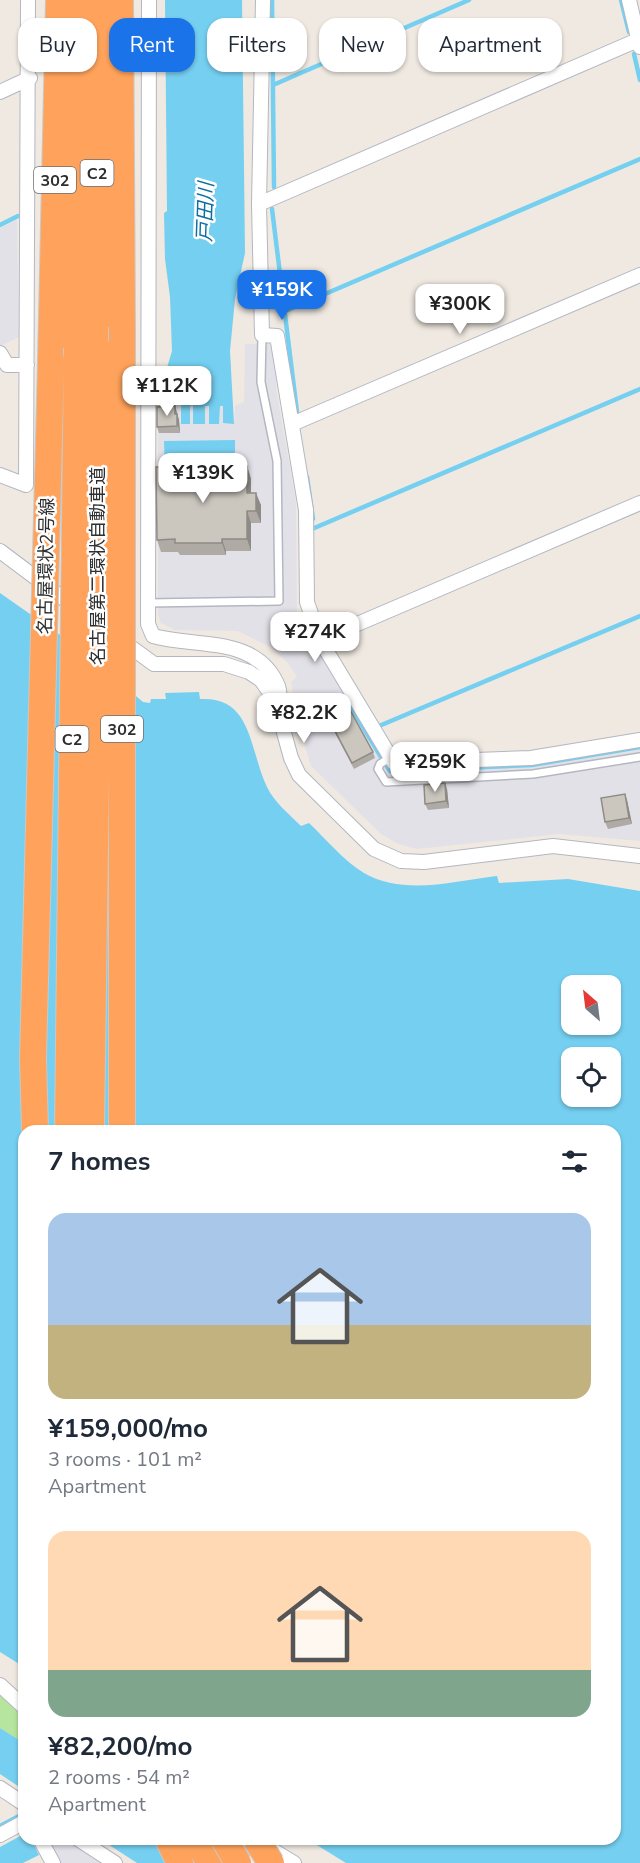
<!DOCTYPE html>
<html lang="en">
<head>
<meta charset="utf-8">
<style>
  body { margin:0; font-family:"Nunito Sans","Noto Sans JP",sans-serif; background:#f6f6f7; color:#1f2937; height:100vh; display:flex; flex-direction:column; font-size:22px; white-space:nowrap }
  * { box-sizing:border-box; margin:0 }
  p { font-size:20px; color:#747a83 }
  .icon { flex:none; width:33px; height:33px; fill:none; stroke:currentColor; stroke-width:2; stroke-linecap:round; stroke-linejoin:round }
  .map { position:relative; flex:1; overflow:hidden }
  .side { position:absolute; left:18px; top:1125px; width:603px; height:720px; display:flex; flex-direction:column; background:#fff; border-radius:18px; box-shadow:0 2px 4px #0004 }
  .side>* { flex:none }
  .top-card { position:absolute; left:18px; top:18px; width:604px; height:54px; display:flex; gap:12px }
  .needle { width:39px; rotate:332deg }
  .fabs { position:absolute; left:561px; top:975px; display:grid; gap:12px }
  .fabs a { display:grid; place-items:center; width:60px; height:60px; border-radius:12px; background:#fff; box-shadow:0 2px 4px #0004; font-size:30px }
  .price { position:absolute; translate:-50% -51px; padding:0 14px; border-radius:12px; background:#fff; color:#222; font-size:20px; line-height:39px; filter:drop-shadow(0 2px 3px #0008) }
  .price::after { content:''; position:absolute; left:50%; top:36px; width:18px; height:14px; margin-left:-9px; background:inherit; clip-path:polygon(0 0,100% 0,50% 100%) }
  .price.active { background:#1a73e8; color:#fff }
  ul { padding:0; list-style:none }
  li { display:grid; align-content:center; gap:12px; height:318px; padding:0 30px }
  li span { display:grid; place-items:center; height:186px; border-radius:18px; color:#555 }
  li>.icon { margin-inline-start:auto }
  span .icon { width:108px; height:108px; fill:#fffc; stroke-width:1 }
  li b { font-size:26px }
  h2 { display:flex; justify-content:space-between; align-items:center; height:72px; padding:0 30px; font-size:26px }
  .chip { padding:0 21px; border-radius:18px; background:#fff; box-shadow:0 2px 4px #0004; font-size:21px; line-height:54px }
  .chip.active { background:#1a73e8; color:#fff }
  .map>svg:first-child { display:block }
</style>
</head>
<body>
<div class="map">
<svg width="640" height="1863" viewBox="0 0 640 1863">
  <rect width="100%" height="100%" fill="#efe9e1"/>
  <path fill="#e3e1e8" d="M17 220 19 337 0 346V228Z
    M245 344H276V388L296 503 297 612 388 772 532 767 640 749V841L559 834 417 849 398 844 381 834 311 766 300 730 291 682 297 677 287 662 272 648 238 631 175 630 161 623 158 614V405H181V423L190 405H193L204 424 205 405 209 406V424H219L220 406H223L234 424 235 406 244 402Z
    M46 1839H68L106 1863H58Z"/>
  <path fill="#b6e59e" d="M0 1694 24 1714V1743L0 1728Z"/>
  <path fill="#75cff0" fill-rule="evenodd" d="M165 0H242L245 253 235 299 230 351 234 424 223 423V406H220L219 424H209V406H205V424H193V405L190 406V424H181V405H166V371L172 351 170 297 165 259 164 213 167 211Z
    M235 440V476L165 477 164 441Z
    M0 593 80 649 143 702 150 703 151 699H166L165 693 199 692 200 699C253 696 249 750 267 787 274 802 289 814 301 826L309 823C326 839 344 861 364 873 404 896 454 881 497 876L499 883 568 879 640 891V1863H346L307 1839H615V1131H24V1667L0 1652ZM572 986H610V1024H572ZM572 1058H610V1096H572Z
    M0 1728 24 1743V1790L0 1774Z
    M24 1834V1839H31L39 1855 23 1863H0V1847Z
    M100 1839H179L218 1863H137Z"/>
  <g fill="none" stroke-linecap="round" stroke-linejoin="round">
    <path stroke="#75cff0" stroke-width="4.5" d="M272 0 274 187
      M621 0 629 32
      M634 54 640 80
      M273 85 469 0
      M272 209 297 412
      M0 225 18 216
      M283 312 640 159
      M307 477 313 519
      M312 529 640 389
      M350 705 381 757
      M379 726 640 616
      M387 767 390 771 532 765 640 747
      M0 1826 19 1816"/>
    <g stroke="#b4b7c1" stroke-width="10">
      <path id="lane" d="M148 603 279 601 277 461 261 382 262 335
        M391 757 380 764 378 769 386 782 533 774 640 757"/>
    </g>
    <g stroke="#b4b7c1" stroke-width="16">
      <path id="street" d="M149 0 148 624 153 636C196 648 257 635 278 686 281 694 279 706 279 714
        M263 0 259 204 262 335 277 336 306 510 307 602 320 640
        M629 0 640 47
        M0 92 30 78
        M259 204 640 39
        M0 353 7 365H27
        M292 424 640 275
        M0 475 26 485 28 0
        M640 503 320 640 394 763 531 758 640 740
        M0 551 76 608
        M121 640 154 664H224L249 672 261 680 275 700 291 758 299 775 374 849 401 861 424 862 553 846 640 856
        M0 1685 24 1707
        M0 1788 24 1804
        M0 1835 24 1822
        M40 1839 53 1863
        M78 1839 115 1863
        M266 1846 294 1863"/>
    </g>
    <g stroke="#c9c9c9" stroke-width="28">
      <path id="highway" d="M76 0 77 348
        M97 0V347
        M120 0 122 327
        M51 360 59 0
        M168 1839 180 1863
        M196 1839 210 1863"/>
    </g>
    <use href="#lane" stroke="#fff" stroke-width="7"/>
    <use href="#street" stroke="#fff" stroke-width="14"/>
    <use href="#highway" stroke="#ffa35c" stroke-width="26"/>
    <g stroke="#c9c9c9" stroke-width="28" stroke-linecap="butt">
      <path id="highway-bridge" d="M122 327V1131
        M35 1131 33 1058 51 360
        M68 1131 77 348
        M91 1131 99 560 97 347
        M224 1839 238 1863
        M256 1839 271 1863"/>
    </g>
    <use href="#highway-bridge" stroke="#ffa35c" stroke-width="26"/>
  </g>
  <path fill="#afaba4" d="M175 406 179 420 180 433H159L157 427Z
    M247 466 251 479V493L261 505V523H251V551H226V555H180L178 552H161L157 540Z
    M333 705 373 752 375 758 354 769 336 735 334 729 343 725Z
    M447 789 449 808 428 810 425 804Z
    M627 800 632 824 608 829 605 822Z"/>
  <path fill="#8e8b86" d="M175 406 179 420 180 433 175 414Z
    M247 466 251 479V505L247 493Z
    M256 493 261 505V523L256 511Z
    M247 511 251 523V551L247 539Z
    M222 539 226 551V555L222 543Z
    M445 783 447 789 449 808 446 801Z
    M625 794 627 800 632 824 629 818Z"/>
  <path fill="#cbc7bf" stroke="#8e8b86" stroke-width="1.5" d="M175 406V414H177V426L157 427V407Z
    M247 466V493H256V511H247V539H222V543H175V539L157 540 156 467Z
    M344 699 373 752 352 763 334 729 344 724 333 705Z
    M445 783 446 801 425 804 424 785Z
    M625 794 629 818 605 822 601 798Z"/>
  <g text-anchor="middle" stroke-width="5" stroke-linejoin="round" paint-order="stroke">
    <g fill="#fff" stroke="#6d6d6d" stroke-width="1.5">
      <rect x="80.5" y="160" width="33" height="26" rx="4.5"/>
      <rect x="34" y="167" width="42" height="26" rx="4.5"/>
      <rect x="101" y="716" width="42" height="26" rx="4.5"/>
      <rect x="55.5" y="726" width="33" height="26" rx="4.5"/>
    </g>
    <g font-size="16" font-weight="bold" fill="#2e2e2e">
      <text x="97" y="179">C2</text>
      <text x="55" y="186">302</text>
      <text x="122" y="735">302</text>
      <text x="72" y="745">C2</text>
    </g>
    <g font-size="18" fill="#2e2e2e" stroke="#fff">
      <text transform="translate(46 566) rotate(-89)" y="6">名古屋環状2号線</text>
      <text transform="translate(98 566) rotate(-90)" y="6">名古屋第二環状自動車道</text>
    </g>
    <g font-size="20" font-style="italic" fill="#0d6fa3" stroke="#fff">
      <text transform="translate(205 212) rotate(-88)" y="7">戸田川</text>
    </g>
  </g>
</svg>
<div class="fabs">
<a><svg class="needle" viewBox="-14 -14 28 28"><path d="M0-13l5 13h-10z" fill="#e53935"/><path d="M0 13l5-13h-10z" fill="#747a83"/></svg></a>
<a><svg class="icon" aria-label="locate" viewBox="0 0 24 24"><circle cx="12" cy="12" r="6"/><path d="M12 2v4M12 18v4M2 12h4M18 12h4"/></svg></a>
</div>
<b class="price active" style="left:282px;top:321px">¥159K</b>
<b class="price" style="left:460px;top:335px">¥300K</b>
<b class="price" style="left:167px;top:417px">¥112K</b>
<b class="price" style="left:203px;top:504px">¥139K</b>
<b class="price" style="left:315px;top:663px">¥274K</b>
<b class="price" style="left:304px;top:744px">¥82.2K</b>
<b class="price" style="left:435px;top:793px">¥259K</b>
<div class="top-card">
<a class="chip">Buy</a>
<a class="chip active">Rent</a>
<a class="chip">Filters</a>
<a class="chip">New</a>
<a class="chip">Apartment</a>
</div>
<section class="side">
<h2>7 homes<svg class="icon" aria-label="filters" viewBox="0 0 24 24"><path d="M4 7h16M4 17h16"/><circle cx="9" cy="7" r="2"/><circle cx="15" cy="17" r="2"/></svg></h2>
<ul>
<li><span style="background:linear-gradient(#a9c7e8 60%,#c2b280 0)"><svg class="icon" aria-label="home" viewBox="0 0 24 24"><path d="M3 11l9-7 9 7M6 9v11h12V9"/></svg></span><div><b>¥159,000/mo</b><p>3 rooms · 101 m²</p><p>Apartment</p></div></li>
<li><span style="background:linear-gradient(#ffd9b3 75%,#7fa58c 0)"><svg class="icon" aria-label="home" viewBox="0 0 24 24"><path d="M3 11l9-7 9 7M6 9v11h12V9"/></svg></span><div><b>¥82,200/mo</b><p>2 rooms · 54 m²</p><p>Apartment</p></div></li>
</ul>
</section>
</div>
</body>
</html>
